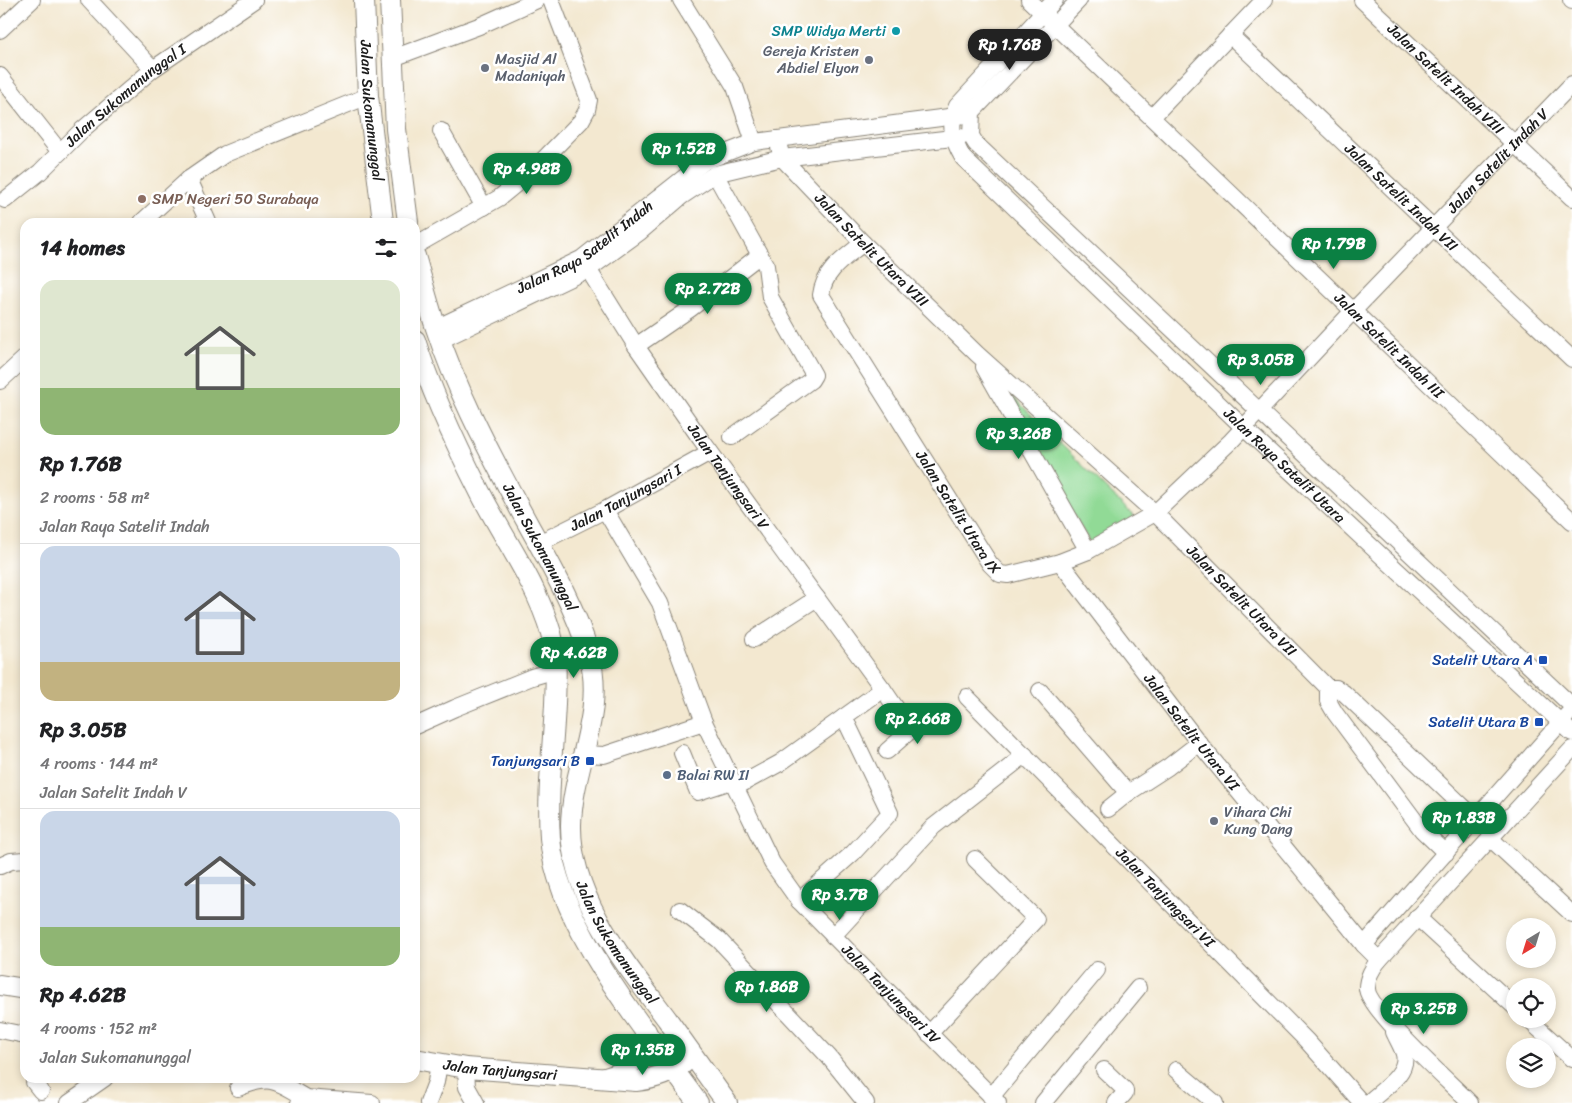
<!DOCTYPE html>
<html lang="en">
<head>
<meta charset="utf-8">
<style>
  body { margin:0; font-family:Sriracha,sans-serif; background:#f2f2f2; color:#202124; height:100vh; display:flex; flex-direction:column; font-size:19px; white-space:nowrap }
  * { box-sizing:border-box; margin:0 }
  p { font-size:16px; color:#757577 }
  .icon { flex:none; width:28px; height:28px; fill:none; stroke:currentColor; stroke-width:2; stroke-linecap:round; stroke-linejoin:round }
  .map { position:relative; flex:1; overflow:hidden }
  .panel { position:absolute; left:20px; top:218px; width:400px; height:865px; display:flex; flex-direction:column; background:#fff; border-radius:15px; box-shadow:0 2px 8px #0003 }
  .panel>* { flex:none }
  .needle { width:32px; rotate:218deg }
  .controls { position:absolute; left:1506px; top:918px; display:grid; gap:10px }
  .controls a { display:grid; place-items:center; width:50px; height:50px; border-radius:50%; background:#fff; box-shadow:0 2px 8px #0003; font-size:25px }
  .price { position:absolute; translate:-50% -42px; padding:0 11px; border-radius:18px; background:#0b8043; color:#fff; font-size:16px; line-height:32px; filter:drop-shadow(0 1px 2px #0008) }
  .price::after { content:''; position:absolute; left:50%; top:30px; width:15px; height:11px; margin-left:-8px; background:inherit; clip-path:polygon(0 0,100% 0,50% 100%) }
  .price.on { background:#222; color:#fff }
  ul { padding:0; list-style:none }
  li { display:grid; align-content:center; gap:10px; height:265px; padding:0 20px }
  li+li { border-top:1px solid #e0e0e0 }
  li span { display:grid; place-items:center; height:155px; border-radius:15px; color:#555 }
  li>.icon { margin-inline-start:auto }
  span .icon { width:90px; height:90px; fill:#fffc; stroke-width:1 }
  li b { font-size:21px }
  h2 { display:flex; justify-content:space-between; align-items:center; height:60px; padding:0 20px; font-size:21px }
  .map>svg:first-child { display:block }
</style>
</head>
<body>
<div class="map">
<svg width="1572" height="1103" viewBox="0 0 1572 1103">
  <rect width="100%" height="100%" fill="#fff"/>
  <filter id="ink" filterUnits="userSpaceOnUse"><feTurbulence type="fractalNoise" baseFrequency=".02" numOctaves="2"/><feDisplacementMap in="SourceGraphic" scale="10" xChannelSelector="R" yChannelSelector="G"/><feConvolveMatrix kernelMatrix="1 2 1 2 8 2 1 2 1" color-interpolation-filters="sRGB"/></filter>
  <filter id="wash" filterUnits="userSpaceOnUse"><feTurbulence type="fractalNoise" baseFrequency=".0096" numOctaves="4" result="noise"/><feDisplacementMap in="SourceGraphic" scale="20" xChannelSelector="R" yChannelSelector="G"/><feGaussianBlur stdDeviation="1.12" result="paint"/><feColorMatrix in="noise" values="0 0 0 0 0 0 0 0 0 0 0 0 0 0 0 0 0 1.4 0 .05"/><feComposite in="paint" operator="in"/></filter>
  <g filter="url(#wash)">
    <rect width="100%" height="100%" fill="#f3e8d0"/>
    <path fill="#91da96" stroke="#567b59" d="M997 381 1139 521 1091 545Z"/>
  </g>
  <g filter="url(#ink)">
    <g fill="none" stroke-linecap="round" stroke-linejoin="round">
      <g stroke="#888276" stroke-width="18">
        <g id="minor">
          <path d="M89 0 153 69"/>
          <path d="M681 0 735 87 754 142"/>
          <path id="s1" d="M1029 0 1572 521"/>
          <path id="s2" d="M1055 0 957 106C948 125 953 141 963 158L1244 428 1572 733"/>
          <path d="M1079 0 972 112 971 136 976 144 1572 706"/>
          <path id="s3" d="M1362 0 1572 198"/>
          <path d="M1571 0 1572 1"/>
          <path d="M0 30 32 0"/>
          <path id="s4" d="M1230 35 1572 359"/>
          <path d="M393 58 479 26 537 0"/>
          <path d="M0 76 60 152"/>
          <path d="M1152 117 1264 0"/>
          <path d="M441 131 484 207"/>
          <path id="s5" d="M777 139 782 158 863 243 977 354 1155 513 1328 688H1336L1344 693 1476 819"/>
          <path d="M715 174 766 266 770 297 814 375 811 380 732 437"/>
          <path d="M189 179 208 222"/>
          <path id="s6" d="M5 200 40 172 82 130 153 69 254 0"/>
          <path d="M142 222 189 179 225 154 368 96"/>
          <path id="s7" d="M863 243C845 258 824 270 821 295L990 564 1000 574 1008 575 1060 562 1088 551 1155 513 1231 441 1353 311 1572 84"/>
          <path d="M415 246 499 198 533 170 581 121 587 110 589 100 551 0"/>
          <path id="s8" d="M583 261 636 346 700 438 883 689 911 730"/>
          <path id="s9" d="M436 328 581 259 705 161 754 142 964 115"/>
          <path d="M441 340 589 269 640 232 682 196 715 174 782 158 961 137"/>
          <path d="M636 346 690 309 760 255"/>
          <path d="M984 367 1088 551"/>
          <path d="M0 381 25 358"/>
          <path id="s10" d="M605 510 660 603 704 722 772 863 799 901 998 1103"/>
          <path id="s11" d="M539 543 605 510 710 452"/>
          <path id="s12" d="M1060 562 1199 743 1364 945 1379 960"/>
          <path d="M754 639 817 598"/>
          <path d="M1328 688V701L1335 713 1422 830 1446 853"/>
          <path d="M1040 691 1128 793 1168 767 1199 743"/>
          <path id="s13" d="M967 697 1306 1040 1362 1103"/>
          <path d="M415 726 455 708 532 677 556 670"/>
          <path d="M887 751 911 730 933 717"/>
          <path d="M682 753 698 792 732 781"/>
          <path d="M585 754 604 755 704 722"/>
          <path d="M736 787 780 763 883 689"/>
          <path d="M1108 809 1128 793"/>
          <path d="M1490 838 1572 914"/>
          <path d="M0 866 11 861 25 860"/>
          <path d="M799 901 853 853 890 813 844 717"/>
          <path d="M680 910 719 940 829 1057 866 1103"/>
          <path d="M1417 917 1515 1007"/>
          <path d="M833 936 933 827 1025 755"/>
          <path d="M1364 945 1568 714"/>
          <path d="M1528 1019 1572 1059"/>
          <path d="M0 1030 25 1035"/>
          <path d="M929 1034 1036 919 975 859"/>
          <path d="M466 1068 467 1087 476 1103"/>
          <path d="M1104 1070 1125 1090V1093L1116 1103"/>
          <path d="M1176 1070 1215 1103"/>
          <path d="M34 1078V1082L41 1091"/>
          <path d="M238 1088C272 1074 276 1081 306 1098"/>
          <path d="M991 1097 1097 970"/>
          <path d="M69 1103 105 1078"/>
          <path d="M299 1103 306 1098 372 1103"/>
          <path d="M428 1103 436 1082 439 1063"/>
          <path d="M1043 1103 1138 988"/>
          <path d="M1368 1103C1380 1091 1409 1074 1404 1054 1402 1047 1397 1039 1394 1032"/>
          <path d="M1470 1103C1453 1085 1366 1008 1367 988 1367 978 1373 967 1379 960L1572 749"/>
        </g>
      </g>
      <g stroke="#888276" stroke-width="22">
        <g id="major">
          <path id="s14" d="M364 0 368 96 383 222"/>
          <path d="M390 0 396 129 408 222"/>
          <path id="s15" d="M415 256C422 280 428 304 436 328 455 386 485 444 514 498 540 548 573 599 589 654 606 713 572 767 571 825 570 898 625 963 667 1019 687 1047 707 1075 727 1103"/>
          <path d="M415 340C431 392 456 445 481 494 505 541 536 582 551 633 557 656 556 679 555 704 553 748 547 794 550 838 557 926 647 1032 698 1103"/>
          <path d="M0 985 25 989"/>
          <path id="s16" d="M415 1059 466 1068 636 1081C654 1079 670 1074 684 1063"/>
          <path d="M605 1078C629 1073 642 1054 646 1031"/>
        </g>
      </g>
      <use href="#minor" stroke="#fff" stroke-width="16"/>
      <use href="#major" stroke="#fff" stroke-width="20"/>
    </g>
  </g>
  <circle fill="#0f9aa8" stroke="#fff" stroke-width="2" cx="896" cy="31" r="5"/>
  <g fill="#6b7280" stroke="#fff" stroke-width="2">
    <circle cx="869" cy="60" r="5"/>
    <circle cx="485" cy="68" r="5"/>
    <circle cx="1214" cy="821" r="5"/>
  </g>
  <circle fill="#8d6e63" stroke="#fff" stroke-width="2" cx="142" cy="199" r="5"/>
  <g fill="#1a4fb4" stroke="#fff" stroke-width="2">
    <rect x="1538" y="655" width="10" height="10" rx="2.5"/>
    <rect x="1534" y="717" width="10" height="10" rx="2.5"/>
    <rect x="585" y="756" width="10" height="10" rx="2.5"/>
  </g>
  <circle fill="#5c6f8a" stroke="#fff" stroke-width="2" cx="667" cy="775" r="5"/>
  <g text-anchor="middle" stroke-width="5" stroke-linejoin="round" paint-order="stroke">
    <g font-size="15" fill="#0d838f" stroke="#fff" text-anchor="end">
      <text x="886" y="36">SMP Widya Merti</text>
    </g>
    <g font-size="15" fill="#5b616d" stroke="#fff" text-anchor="start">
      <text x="859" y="56" text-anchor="end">Gereja Kristen<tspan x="859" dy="17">Abdiel Elyon</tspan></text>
      <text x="495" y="64">Masjid Al<tspan x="495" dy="17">Madaniyah</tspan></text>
      <text x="1224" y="817">Vihara Chi<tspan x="1224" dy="17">Kung Dang</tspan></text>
    </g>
    <g font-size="15" fill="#1c1c1c" stroke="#fff">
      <text dy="5" stroke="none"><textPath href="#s3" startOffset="115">Jalan Satelit Indah VIII</textPath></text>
      <text dy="5" stroke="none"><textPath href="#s6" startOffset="160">Jalan Sukomanunggal I</textPath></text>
      <text dy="5" stroke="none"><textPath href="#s14" startOffset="111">Jalan Sukomanunggal</textPath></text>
      <text dy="5" stroke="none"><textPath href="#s7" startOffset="1061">Jalan Satelit Indah V</textPath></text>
      <text dy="5" stroke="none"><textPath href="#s4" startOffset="236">Jalan Satelit Indah VII</textPath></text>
      <text dy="5" stroke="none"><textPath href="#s9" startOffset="170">Jalan Raya Satelit Indah</textPath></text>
      <text dy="5" stroke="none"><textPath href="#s5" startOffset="148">Jalan Satelit Utara VIII</textPath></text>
      <text dy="5" stroke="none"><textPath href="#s1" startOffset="499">Jalan Satelit Indah III</textPath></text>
      <text dy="5" stroke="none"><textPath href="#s2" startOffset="644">Jalan Raya Satelit Utara</textPath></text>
      <text dy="5" stroke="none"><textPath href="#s8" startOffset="260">Jalan Tanjungsari V</textPath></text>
      <text dy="5" stroke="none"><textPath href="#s11" startOffset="98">Jalan Tanjungsari I</textPath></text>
      <text dy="5" stroke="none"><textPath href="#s7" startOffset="326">Jalan Satelit Utara IX</textPath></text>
      <text dy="5" stroke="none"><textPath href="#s15" startOffset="318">Jalan Sukomanunggal</textPath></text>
      <text dy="5" stroke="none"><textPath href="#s5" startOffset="658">Jalan Satelit Utara VII</textPath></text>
      <text dy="5" stroke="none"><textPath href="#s12" startOffset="215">Jalan Satelit Utara VI</textPath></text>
      <text dy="5" stroke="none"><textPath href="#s13" startOffset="282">Jalan Tanjungsari VI</textPath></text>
      <text dy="5" stroke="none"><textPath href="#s15" startOffset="738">Jalan Sukomanunggal</textPath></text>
      <text dy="5" stroke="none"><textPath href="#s10" startOffset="569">Jalan Tanjungsari IV</textPath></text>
      <text dy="5" stroke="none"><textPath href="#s16" startOffset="86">Jalan Tanjungsari</textPath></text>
    </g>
    <g font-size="15" fill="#785e54" stroke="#fff" text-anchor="start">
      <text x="152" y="204">SMP Negeri 50 Surabaya</text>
    </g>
    <g font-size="15" fill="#164399" stroke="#fff" text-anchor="end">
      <text x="1533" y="665">Satelit Utara A</text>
      <text x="1529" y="727">Satelit Utara B</text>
      <text x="580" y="766">Tanjungsari B</text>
    </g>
    <g font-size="15" fill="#4e5e75" stroke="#fff" text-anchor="start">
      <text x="677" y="780">Balai RW II</text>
    </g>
  </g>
</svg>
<div class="controls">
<a><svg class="needle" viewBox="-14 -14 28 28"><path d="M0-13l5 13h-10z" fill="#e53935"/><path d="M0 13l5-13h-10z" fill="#757577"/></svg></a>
<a><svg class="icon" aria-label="locate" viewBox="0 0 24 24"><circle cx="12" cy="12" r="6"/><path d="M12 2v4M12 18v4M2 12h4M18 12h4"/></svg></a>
<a><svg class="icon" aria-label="layers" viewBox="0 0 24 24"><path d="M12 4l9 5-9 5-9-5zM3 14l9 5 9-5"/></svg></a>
</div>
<b class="price on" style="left:1010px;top:71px">Rp 1.76B</b>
<b class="price" style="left:684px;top:175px">Rp 1.52B</b>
<b class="price" style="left:527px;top:195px">Rp 4.98B</b>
<b class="price" style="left:1334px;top:270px">Rp 1.79B</b>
<b class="price" style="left:708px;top:315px">Rp 2.72B</b>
<b class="price" style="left:1261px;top:386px">Rp 3.05B</b>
<b class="price" style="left:1019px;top:460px">Rp 3.26B</b>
<b class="price" style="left:574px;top:679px">Rp 4.62B</b>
<b class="price" style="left:918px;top:745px">Rp 2.66B</b>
<b class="price" style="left:1464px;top:844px">Rp 1.83B</b>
<b class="price" style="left:840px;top:921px">Rp 3.7B</b>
<b class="price" style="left:767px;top:1013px">Rp 1.86B</b>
<b class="price" style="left:1424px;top:1035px">Rp 3.25B</b>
<b class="price" style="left:643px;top:1076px">Rp 1.35B</b>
<section class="panel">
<h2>14 homes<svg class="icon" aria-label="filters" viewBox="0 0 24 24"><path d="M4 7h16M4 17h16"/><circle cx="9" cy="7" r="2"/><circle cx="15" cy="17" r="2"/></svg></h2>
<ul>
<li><span style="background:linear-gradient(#dfe7d0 70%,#8fb573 0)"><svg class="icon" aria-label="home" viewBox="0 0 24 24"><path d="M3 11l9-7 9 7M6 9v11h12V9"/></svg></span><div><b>Rp 1.76B</b><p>2 rooms · 58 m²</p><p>Jalan Raya Satelit Indah</p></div></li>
<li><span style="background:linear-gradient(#c9d6e8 75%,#c2b280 0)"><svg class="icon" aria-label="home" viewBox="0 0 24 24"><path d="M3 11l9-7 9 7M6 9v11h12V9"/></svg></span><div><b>Rp 3.05B</b><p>4 rooms · 144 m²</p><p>Jalan Satelit Indah V</p></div></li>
<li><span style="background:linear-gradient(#c9d6e8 75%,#8fb573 0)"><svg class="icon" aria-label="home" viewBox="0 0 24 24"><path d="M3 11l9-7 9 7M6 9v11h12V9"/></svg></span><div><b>Rp 4.62B</b><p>4 rooms · 152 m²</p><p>Jalan Sukomanunggal</p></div></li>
</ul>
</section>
</div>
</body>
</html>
